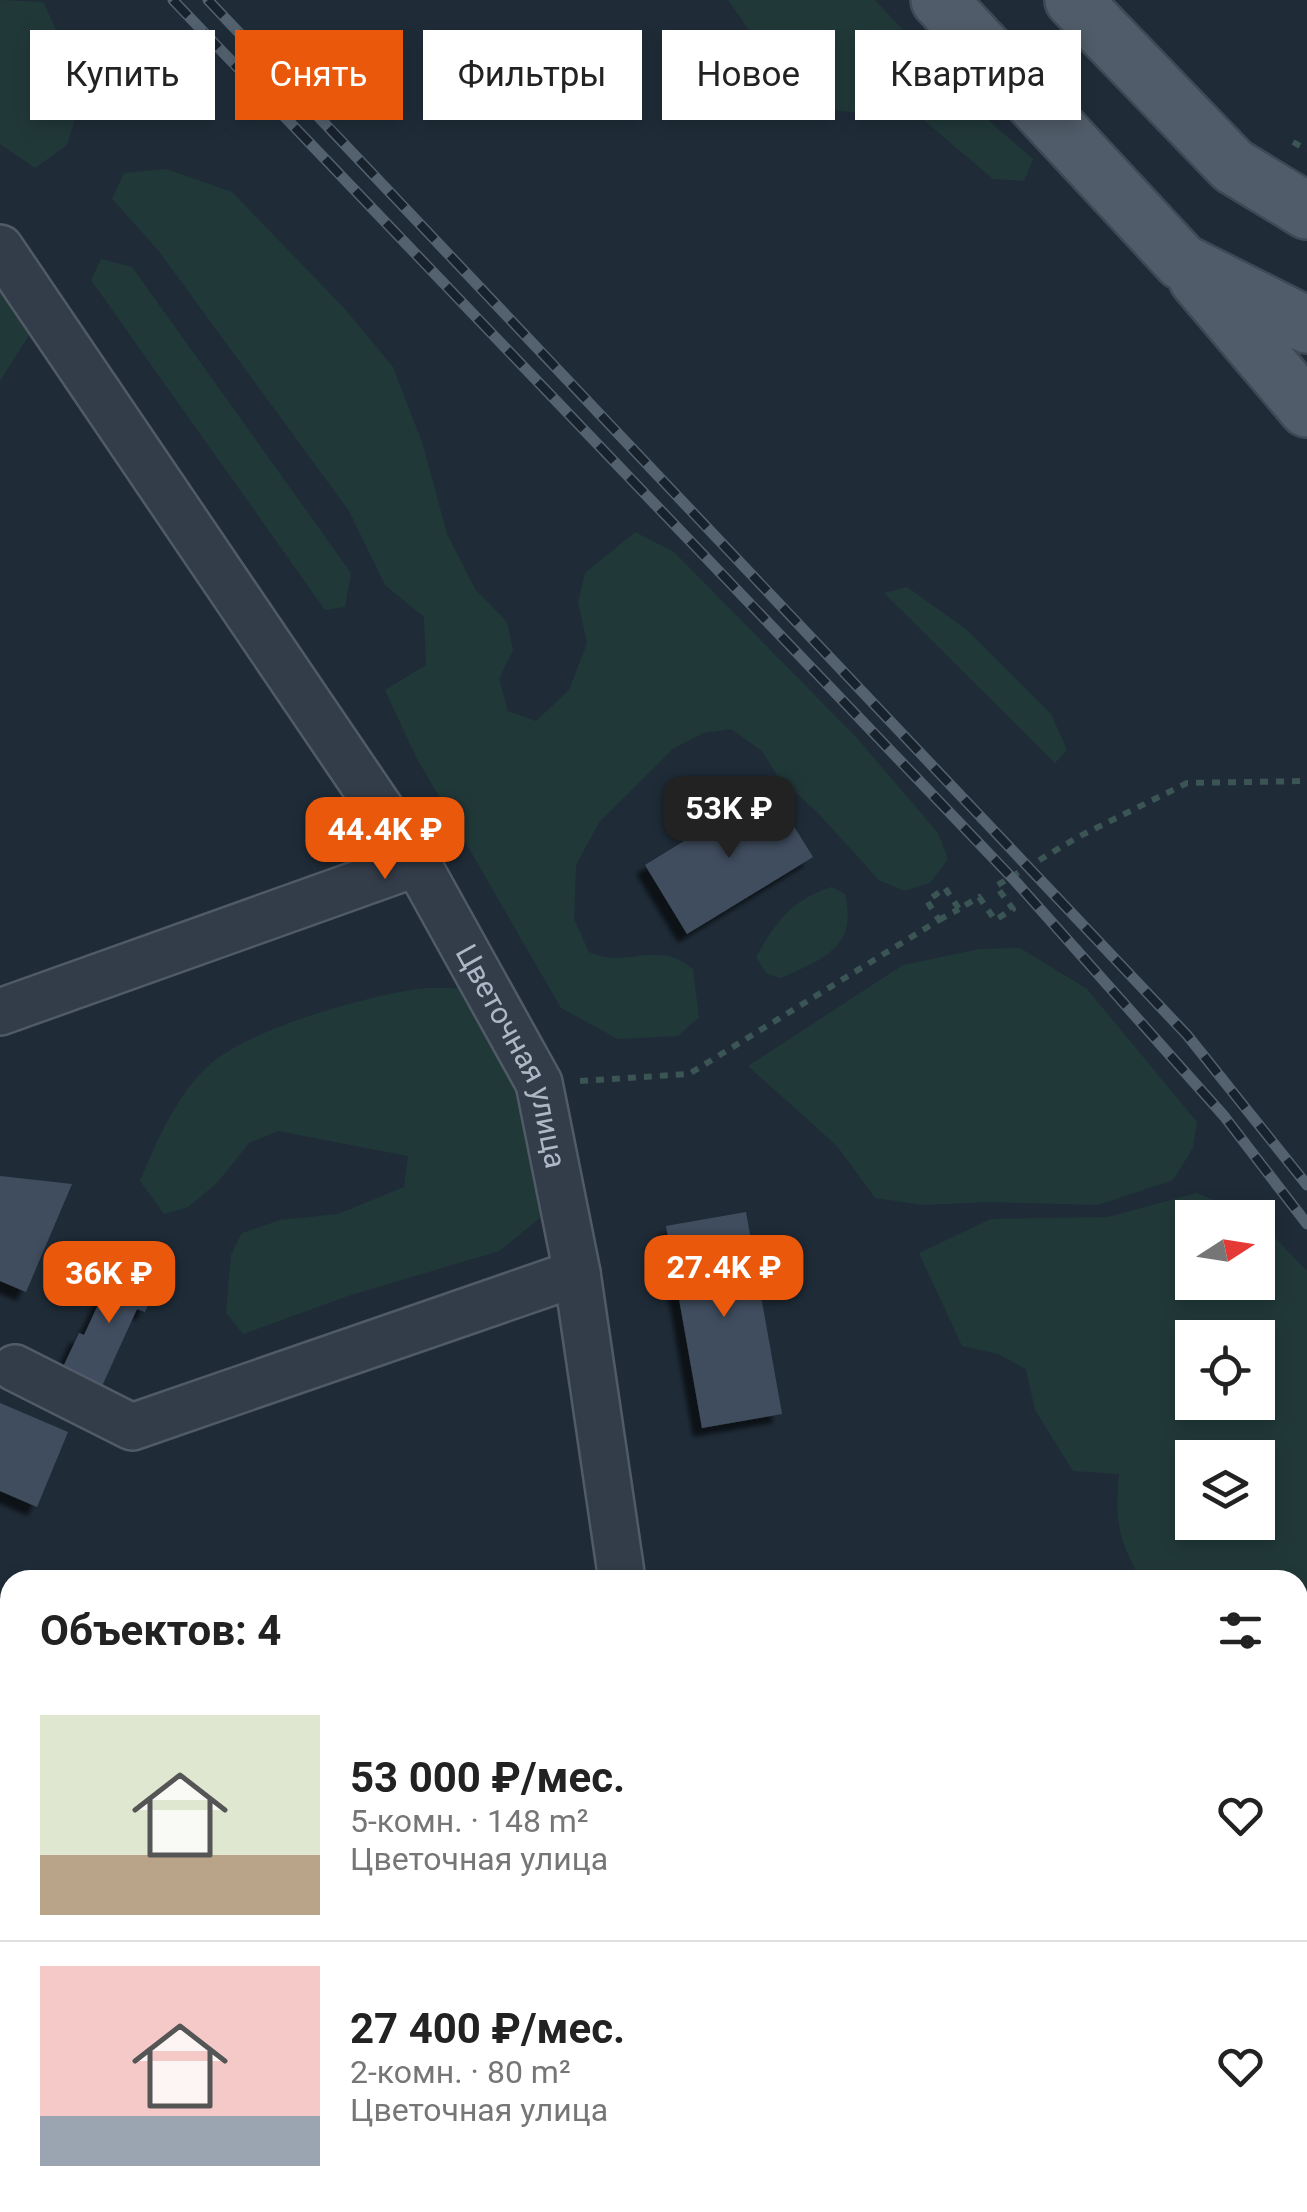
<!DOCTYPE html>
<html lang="ru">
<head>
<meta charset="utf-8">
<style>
  body { margin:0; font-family:Roboto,sans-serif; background:#f6f6f6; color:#222; height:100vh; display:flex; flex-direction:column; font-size:38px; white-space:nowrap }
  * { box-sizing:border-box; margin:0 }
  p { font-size:32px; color:#767676 }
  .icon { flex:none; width:55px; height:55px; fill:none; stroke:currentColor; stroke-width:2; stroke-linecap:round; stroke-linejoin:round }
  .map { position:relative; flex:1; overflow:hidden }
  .sheet { position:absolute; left:0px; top:1570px; width:1308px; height:642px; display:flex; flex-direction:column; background:#fff; border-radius:30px 30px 0 0; box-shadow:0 5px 15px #0003 }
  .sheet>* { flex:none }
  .guide { position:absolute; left:30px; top:30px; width:1248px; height:90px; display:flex; gap:20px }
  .needle { width:65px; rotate:78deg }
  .buttons { position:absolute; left:1175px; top:1200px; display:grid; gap:20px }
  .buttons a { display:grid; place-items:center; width:100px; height:100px; border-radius:0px; background:#fff; box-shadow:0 5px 15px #0003; font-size:50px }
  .price { position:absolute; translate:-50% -85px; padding:0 22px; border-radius:20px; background:#ea580c; color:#fff; font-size:32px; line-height:65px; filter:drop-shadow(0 2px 5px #0008) }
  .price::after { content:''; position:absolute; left:50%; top:60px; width:30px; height:22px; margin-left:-15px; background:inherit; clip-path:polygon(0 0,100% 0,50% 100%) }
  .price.on { background:#222; color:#fff }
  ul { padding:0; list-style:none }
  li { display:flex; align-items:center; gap:30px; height:250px; padding:0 40px }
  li+li { border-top:2px solid #e0e0e0 }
  li span { display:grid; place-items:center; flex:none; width:280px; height:200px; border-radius:0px; color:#555 }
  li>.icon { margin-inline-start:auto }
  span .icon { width:120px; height:120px; fill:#fffc; stroke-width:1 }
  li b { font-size:42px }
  h2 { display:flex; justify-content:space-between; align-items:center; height:120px; padding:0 40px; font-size:42px }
  .tag { padding:0 35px; border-radius:0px; background:#fff; box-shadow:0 5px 15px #0003; font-size:35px; line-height:90px }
  .tag.on { background:#ea580c; color:#fff }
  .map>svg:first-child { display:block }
</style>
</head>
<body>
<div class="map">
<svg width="1307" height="2212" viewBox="0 0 1307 2212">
  <defs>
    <filter id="shadow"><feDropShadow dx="-9" dy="9" stdDeviation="2.5" flood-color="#0009"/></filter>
  </defs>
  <rect width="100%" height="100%" fill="#1f2c38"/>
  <path fill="#213839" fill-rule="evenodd" d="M0 0 43 2 71 61 80 103 67 145 35 168 0 144Z
    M728 0H875L978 111 1033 159 1024 181 993 179 920 117 838 111 765 53Z
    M166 169 232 192 344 308 393 367 423 445 447 534 475 589 507 622 513 650 499 679 508 711 536 721 569 690 587 643 578 602 585 573 635 532 674 552 856 737 938 833 948 859 930 883 904 891 879 880 817 812 778 777 762 751 731 729 703 733 673 749 600 821 576 865 574 919 589 952C628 970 656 938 693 969L699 1017 678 1036 618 1039 561 1008 415 755 385 690 426 665 424 617 385 585 349 511 158 250 112 199 124 173Z
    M101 259 132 267 351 573 345 607 325 610 91 280Z
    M0 285 34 327 0 381Z
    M907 587 966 629 1051 714 1067 750 1055 763 884 593Z
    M831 887 845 894C858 947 824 959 781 978L766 973 756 957C777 921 790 901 831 887Z
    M1020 948 1087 989 1197 1122 1193 1148 1173 1180 1098 1205 986 1202 924 1205 875 1198 837 1146 748 1066 903 965 980 949Z
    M464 988 524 1104 540 1218 499 1251 348 1296 243 1334 226 1313 231 1255 242 1233 280 1220 338 1214 404 1187 408 1156 278 1131 249 1143 217 1183 188 1207 164 1214 140 1181C157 1141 174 1100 205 1069 240 1031 367 996 418 989 433 987 449 989 464 988Z
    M1197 1193 1252 1217 1192 1218V1282H1258V1220L1307 1271V1835L1298 1821V1580H1141C1118 1539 1115 1521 1119 1474L1073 1471 1035 1410 1026 1369 998 1354 962 1346 919 1253 991 1219 1108 1217ZM1192 1338H1258V1402H1192ZM1192 1458H1258V1522H1192Z
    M1307 1997V2212H1060L1057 2203 1298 2202V1998Z"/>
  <path fill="#404e5e" filter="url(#shadow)" d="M770 788 813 857 687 934 645 865Z
    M0 1176 72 1184 26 1292 0 1281Z
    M746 1212 782 1414 702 1428 666 1226Z
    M116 1266 157 1286 145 1312 137 1309 102 1386 63 1367 79 1333 84 1335Z
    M0 1403 68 1432 37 1507 0 1491Z
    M10 1757V1838L0 1840V1759Z
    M193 2202H308L309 2204 271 2212H195Z"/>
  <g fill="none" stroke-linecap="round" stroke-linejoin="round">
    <g stroke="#505b67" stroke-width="50">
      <g id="minor">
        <path id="s1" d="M0 248 417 863 539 1083 577 1273 622 1580"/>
        <path d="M0 1012 417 863"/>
        <path d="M15 1368 132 1427 577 1273"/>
        <path d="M762 2202 766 2212"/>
      </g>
    </g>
    <g stroke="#3f4955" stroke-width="60">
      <path id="major" d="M939 0 1182 262 1307 325
        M1073 0 1233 166 1307 211
        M1197 279 1307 409"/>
    </g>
    <path stroke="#3b5454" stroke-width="6" stroke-dasharray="8 8" stroke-linecap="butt" d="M1293 142 1307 150
      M939 920 959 909
      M580 1081 689 1074 939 920 927 901 945 888 959 909 979 897 995 920 1013 909 996 886 1078 837 1187 783 1307 781"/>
    <use href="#minor" stroke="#333d49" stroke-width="45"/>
    <use href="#major" stroke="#505c69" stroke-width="55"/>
    <g stroke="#546270" stroke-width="11">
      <path id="rail" d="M173 0 1016 882 1224 1116 1307 1224
        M208 0 1187 1035 1307 1185"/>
    </g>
    <use href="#rail" stroke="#18222d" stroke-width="8" stroke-dasharray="22" stroke-linecap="butt"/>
  </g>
  <g text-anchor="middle" stroke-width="9" stroke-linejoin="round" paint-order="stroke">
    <g font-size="30" fill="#adb8c6" stroke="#18222d">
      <text dy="10" stroke="none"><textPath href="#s1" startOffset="960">Цветочная улица</textPath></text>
    </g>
  </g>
</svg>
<div class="buttons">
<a><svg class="needle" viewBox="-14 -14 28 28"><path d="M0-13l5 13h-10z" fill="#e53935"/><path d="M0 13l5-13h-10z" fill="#767676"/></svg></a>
<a><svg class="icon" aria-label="locate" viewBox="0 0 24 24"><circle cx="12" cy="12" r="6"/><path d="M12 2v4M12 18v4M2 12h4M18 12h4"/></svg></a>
<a><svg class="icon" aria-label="layers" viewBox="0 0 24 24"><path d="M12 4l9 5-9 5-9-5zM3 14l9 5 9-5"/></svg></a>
</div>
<b class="price on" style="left:729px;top:861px">53K ₽</b>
<b class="price" style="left:385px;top:882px">44.4K ₽</b>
<b class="price" style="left:724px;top:1320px">27.4K ₽</b>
<b class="price" style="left:109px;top:1326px">36K ₽</b>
<div class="guide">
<a class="tag">Купить</a>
<a class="tag on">Снять</a>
<a class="tag">Фильтры</a>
<a class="tag">Новое</a>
<a class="tag">Квартира</a>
</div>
<section class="sheet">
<h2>Объектов: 4<svg class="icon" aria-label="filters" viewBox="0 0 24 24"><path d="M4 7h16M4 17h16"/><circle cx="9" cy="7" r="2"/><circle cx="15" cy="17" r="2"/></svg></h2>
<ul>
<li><span style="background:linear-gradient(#dfe7d0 70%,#b9a48a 0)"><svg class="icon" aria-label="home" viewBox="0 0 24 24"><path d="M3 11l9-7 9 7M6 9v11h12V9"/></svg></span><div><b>53 000 ₽/мес.</b><p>5-комн. · 148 m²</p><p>Цветочная улица</p></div><svg class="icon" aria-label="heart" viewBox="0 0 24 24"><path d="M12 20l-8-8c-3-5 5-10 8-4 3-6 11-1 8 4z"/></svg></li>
<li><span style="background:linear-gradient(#f6c9c9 75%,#9aa5b1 0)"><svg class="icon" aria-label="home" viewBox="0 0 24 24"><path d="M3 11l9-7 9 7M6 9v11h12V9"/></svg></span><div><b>27 400 ₽/мес.</b><p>2-комн. · 80 m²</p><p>Цветочная улица</p></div><svg class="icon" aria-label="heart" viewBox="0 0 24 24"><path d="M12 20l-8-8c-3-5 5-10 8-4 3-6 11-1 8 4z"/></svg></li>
</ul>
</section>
</div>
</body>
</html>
